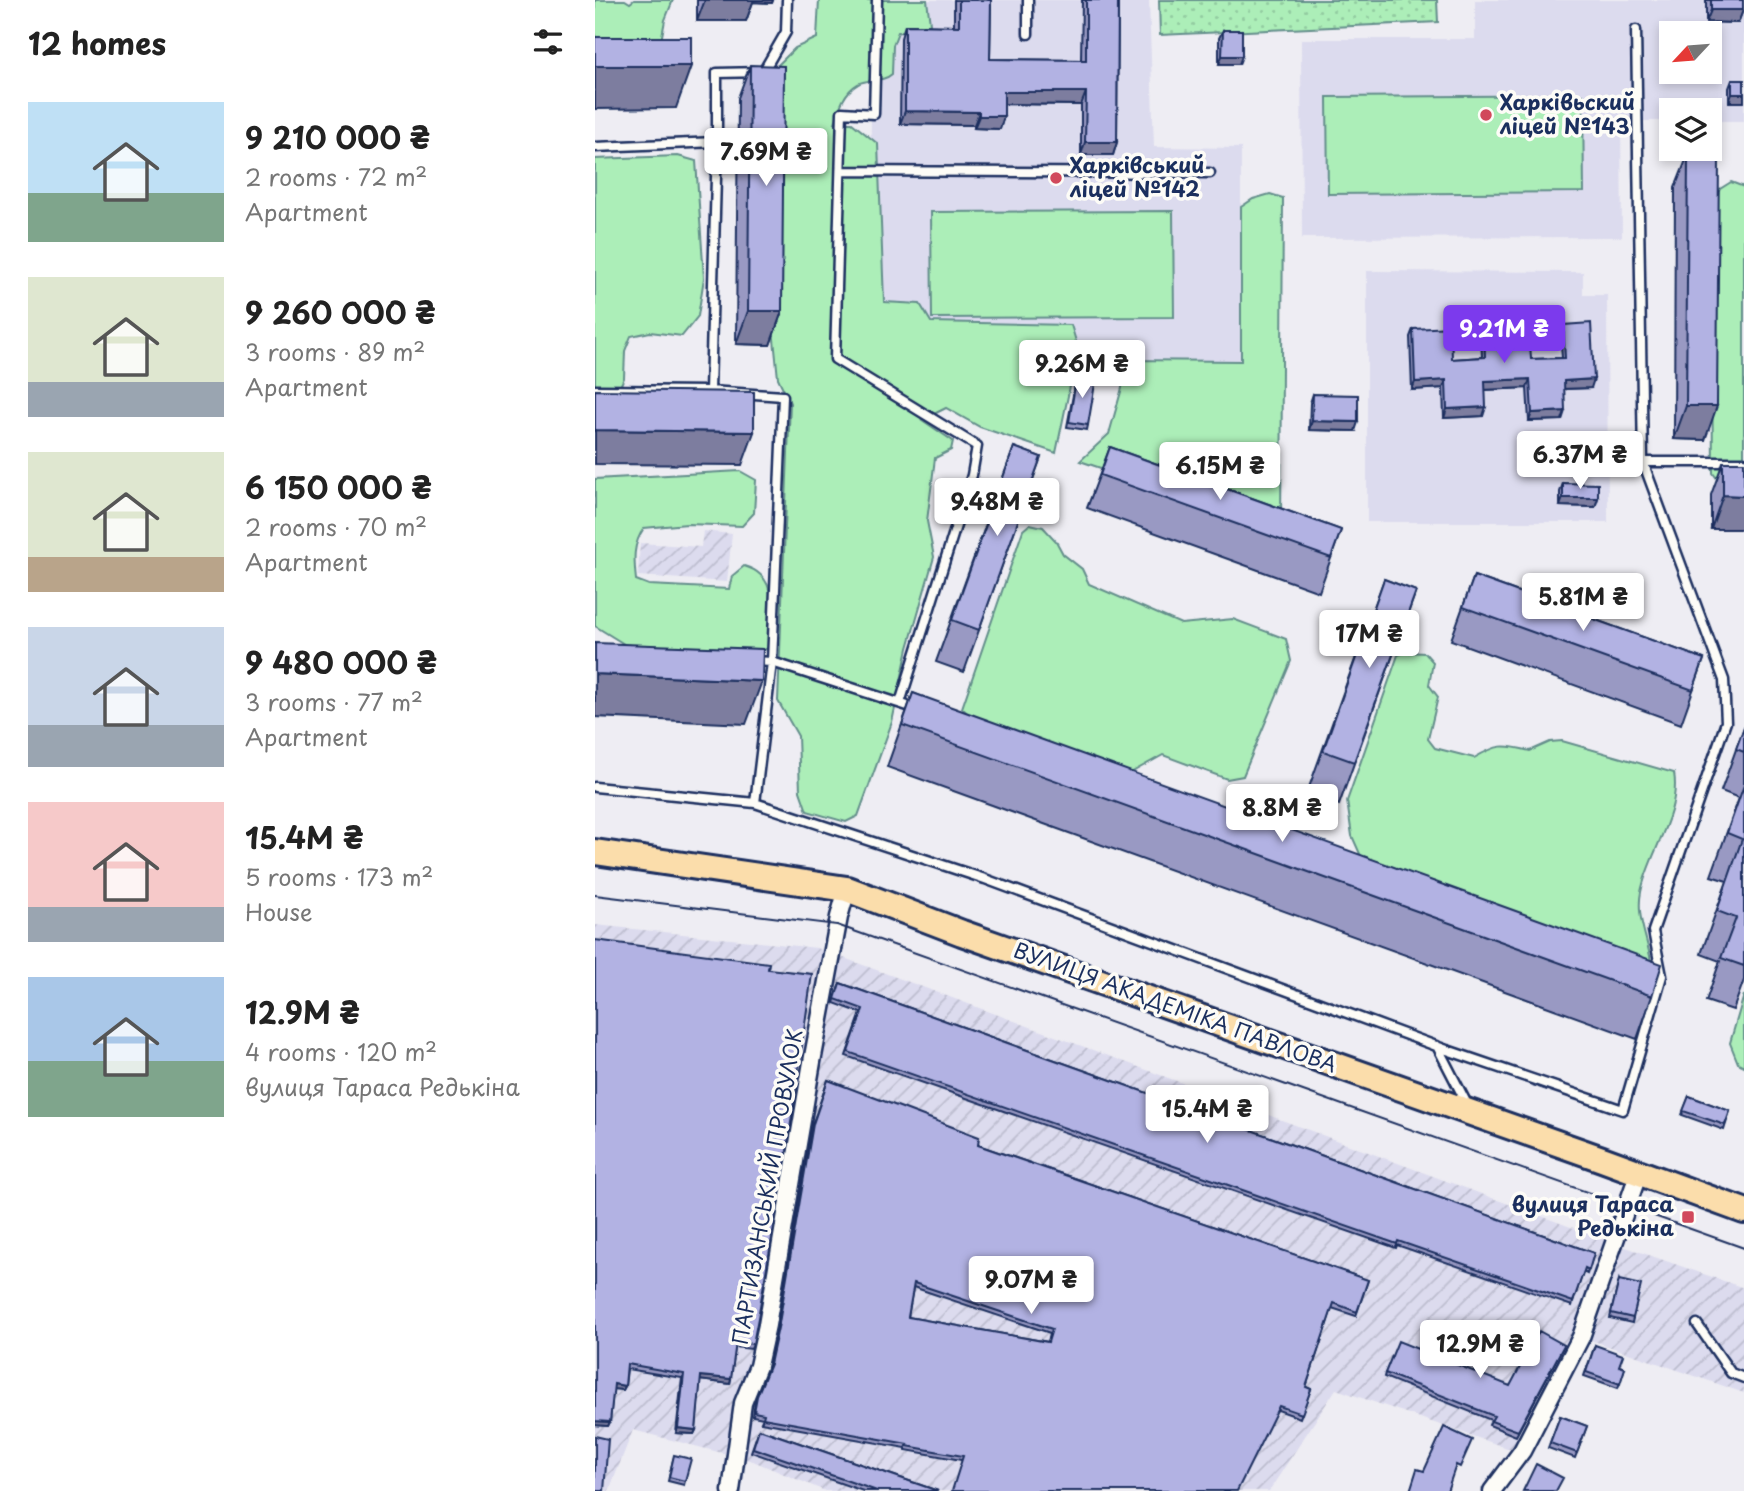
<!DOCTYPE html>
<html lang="en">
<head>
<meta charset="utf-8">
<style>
  body { margin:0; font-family:"Playpen Sans",sans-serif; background:#f2f2f2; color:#222; height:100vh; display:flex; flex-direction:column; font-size:26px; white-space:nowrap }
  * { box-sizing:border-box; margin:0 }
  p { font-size:23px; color:#767676 }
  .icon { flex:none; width:38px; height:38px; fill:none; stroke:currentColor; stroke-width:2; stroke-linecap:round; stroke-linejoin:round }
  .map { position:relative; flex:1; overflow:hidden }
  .drawer { display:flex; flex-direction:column; background:#fff; width:595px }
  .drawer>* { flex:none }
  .needle { width:46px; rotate:244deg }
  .tools { position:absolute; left:1064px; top:21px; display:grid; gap:14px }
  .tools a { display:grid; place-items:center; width:63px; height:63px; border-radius:0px; background:#fff; box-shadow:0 4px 10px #0003; font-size:35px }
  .price { position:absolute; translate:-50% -60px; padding:0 16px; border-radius:7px; background:#fff; color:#222; font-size:23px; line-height:46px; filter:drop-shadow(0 2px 4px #0008) }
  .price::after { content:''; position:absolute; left:50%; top:42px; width:21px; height:16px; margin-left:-10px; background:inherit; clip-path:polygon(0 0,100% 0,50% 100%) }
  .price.current { background:#7c3aed; color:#fff }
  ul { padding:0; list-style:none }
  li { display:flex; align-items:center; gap:21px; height:175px; padding:0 28px }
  li span { display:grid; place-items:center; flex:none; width:196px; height:140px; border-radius:0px; color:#555 }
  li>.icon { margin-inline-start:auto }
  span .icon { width:84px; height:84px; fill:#fffc; stroke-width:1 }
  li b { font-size:30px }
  h2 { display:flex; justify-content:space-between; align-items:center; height:84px; padding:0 28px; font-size:30px }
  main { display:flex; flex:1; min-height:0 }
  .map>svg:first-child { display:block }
</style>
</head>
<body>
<main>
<section class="drawer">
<h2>12 homes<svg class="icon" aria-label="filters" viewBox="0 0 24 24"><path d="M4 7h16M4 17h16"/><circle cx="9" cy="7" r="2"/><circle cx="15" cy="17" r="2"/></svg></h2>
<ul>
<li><span style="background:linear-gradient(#bfe0f5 65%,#7fa58c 0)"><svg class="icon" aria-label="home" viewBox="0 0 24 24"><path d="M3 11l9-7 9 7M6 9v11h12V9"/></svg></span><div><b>9 210 000 ₴</b><p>2 rooms · 72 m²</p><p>Apartment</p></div></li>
<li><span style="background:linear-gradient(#dfe7d0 75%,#9aa5b1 0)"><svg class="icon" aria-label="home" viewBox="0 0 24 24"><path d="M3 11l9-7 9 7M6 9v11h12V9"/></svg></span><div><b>9 260 000 ₴</b><p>3 rooms · 89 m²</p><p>Apartment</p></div></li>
<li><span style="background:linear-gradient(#dfe7d0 75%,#b9a48a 0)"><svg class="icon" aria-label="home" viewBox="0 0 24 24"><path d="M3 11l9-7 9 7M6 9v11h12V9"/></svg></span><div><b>6 150 000 ₴</b><p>2 rooms · 70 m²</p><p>Apartment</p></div></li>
<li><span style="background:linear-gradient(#c9d6e8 70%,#9aa5b1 0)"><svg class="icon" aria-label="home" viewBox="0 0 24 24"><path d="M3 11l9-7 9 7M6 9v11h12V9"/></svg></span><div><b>9 480 000 ₴</b><p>3 rooms · 77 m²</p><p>Apartment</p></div></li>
<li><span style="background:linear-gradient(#f6c9c9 75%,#9aa5b1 0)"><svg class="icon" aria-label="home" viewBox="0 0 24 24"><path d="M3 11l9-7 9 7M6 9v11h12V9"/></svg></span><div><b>15.4M ₴</b><p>5 rooms · 173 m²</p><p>House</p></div></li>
<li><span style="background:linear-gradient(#a9c7e8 60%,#7fa58c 0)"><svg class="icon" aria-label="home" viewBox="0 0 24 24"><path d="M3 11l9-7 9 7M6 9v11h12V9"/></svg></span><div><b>12.9M ₴</b><p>4 rooms · 120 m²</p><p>вулиця Тараса Редькіна</p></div></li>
</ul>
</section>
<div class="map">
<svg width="1149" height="1491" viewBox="0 0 1149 1491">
  <defs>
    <pattern id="industrial-furrows" width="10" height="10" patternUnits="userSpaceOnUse" patternTransform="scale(1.75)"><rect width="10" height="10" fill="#dcdbee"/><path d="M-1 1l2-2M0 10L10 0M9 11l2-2" fill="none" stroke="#bcbcce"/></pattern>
    <pattern id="park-dots" width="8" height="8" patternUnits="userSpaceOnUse" patternTransform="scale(1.75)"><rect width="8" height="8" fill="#aceeb8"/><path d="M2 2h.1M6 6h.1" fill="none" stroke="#93cca1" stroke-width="1.8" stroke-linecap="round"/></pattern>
  </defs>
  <rect width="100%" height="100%" fill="#eeedf3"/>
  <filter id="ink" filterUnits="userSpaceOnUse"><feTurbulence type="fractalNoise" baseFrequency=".0143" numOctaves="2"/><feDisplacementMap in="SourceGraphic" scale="14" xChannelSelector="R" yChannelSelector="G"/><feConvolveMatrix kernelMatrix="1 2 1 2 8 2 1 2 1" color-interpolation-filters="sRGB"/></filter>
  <g filter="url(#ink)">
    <path fill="#dcdbee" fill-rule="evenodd" d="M278 0H554L559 147 646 148V362L272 355Z
      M880 0H1149V121H1115V110H1076V121H1026L1027 237 707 238 706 39H880ZM1076 33H1115V72H1076Z
      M772 271 988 272V295H1012L1013 522H772Z"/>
    <path fill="url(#industrial-furrows)" d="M108 531 137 534 132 582 43 576 45 543 106 547Z
      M0 925 222 948 1019 1243 1149 1288V1393L987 1337 918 1450 741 1389 674 1491H230L158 1461 38 1430 14 1491H0Z"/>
    <path fill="#aceeb8" stroke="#648e8b" stroke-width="2" d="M0 0H30L35 3 39 0H78L70 20 62 62 0 63Z
      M224 0H332L335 24 324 33 303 32 298 45 297 74C287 83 274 78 263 84 249 92 244 108 240 123H257L283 144 289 302 325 304 336 322 476 325 483 348 461 453 385 427 351 408 327 420 358 441 356 450 340 458 332 521 339 557 313 648 297 722 263 816 251 822 212 811 205 791 203 736 183 701 195 403 183 378 178 329 183 65 200 48 222 38Z
      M988 95 989 192 733 194 732 97Z
      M83 156 101 161 109 278 103 316 87 336 55 332 36 336 30 351 29 378 18 401 0 414V159Z
      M1136 182 1149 187V490L1126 484 1118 473 1116 206 1125 189Z
      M675 194 688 198 686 529 485 461 514 434 527 388 528 360 646 361V207L658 199Z
      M578 211 579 317 337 318 336 212Z
      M145 471 161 480 159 513 147 526 92 524 49 528C37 545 39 561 41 580L54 585 134 589 137 576 149 566C188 577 174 617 173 648L161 654 34 647 0 626V479Z
      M435 524 448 527 461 541 468 554 487 569 494 584 586 624 638 619 691 639 696 661 648 776 632 779 568 755 532 775 384 724 367 708 428 530Z
      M811 652 830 653 838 662 834 685 843 697 833 739 840 748 879 758C903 744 908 744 935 751L955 742 967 741 1079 773C1086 814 1054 852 1046 892 1041 916 1052 937 1056 961L769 863 757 836 752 801 803 655Z
      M1149 995V1066L1143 1063 1135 1043Z"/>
    <path fill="url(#park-dots)" stroke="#648e8b" stroke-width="2" d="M564 0H842L843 22 565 35Z"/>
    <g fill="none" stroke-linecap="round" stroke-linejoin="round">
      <g stroke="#1b2f5e" stroke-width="13">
        <path id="lane" d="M282 0 279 114 247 112 240 359 382 446 377 475 305 703
          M433 34V0
          M0 147 122 142
          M246 171 615 173
          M0 390 115 391 188 396 177 662 160 803
          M115 391 122 142V73L168 72 191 32 192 0
          M1048 462H1149
          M157 661 177 662 322 709
          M0 787 160 803 390 879 852 1050 1028 1110 1067 976 1058 931 1131 722 1129 680 1048 462 1041 30
          M842 1046 873 1106
          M1102 1324 1136 1373 1149 1378"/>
      </g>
      <g stroke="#1b2f5e" stroke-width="21">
        <path id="street" d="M136 1491 148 1403 163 1366 172 1325 217 1062 244 917 252 889
          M897 1491 927 1451 986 1337 1044 1172"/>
      </g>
      <g stroke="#1b2f5e" stroke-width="30">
        <path id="primary" d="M0 852 252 889 367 933 1007 1159 1149 1211"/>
      </g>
      <use href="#lane" stroke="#fdfcf7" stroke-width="8"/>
      <use href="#street" stroke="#fdfcf7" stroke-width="16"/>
      <use href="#primary" stroke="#fbddab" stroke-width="24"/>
      <path stroke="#1b2f5e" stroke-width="2" d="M0 895 242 925 1149 1248"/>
    </g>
    <path fill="#9999c3" stroke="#1b2f5e" stroke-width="2" fill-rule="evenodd" d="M102 0H178L177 3 158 2 151 21H102Z
      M359 0H396L395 59 486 60 487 0H523L522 142 518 155H486V105L409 104V116L405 129 379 128V125L305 124 306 38 310 25 359 26Z
      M1111 0H1148V10L1143 23 1111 22Z
      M628 30 644 64H624V38Z
      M155 65 187 311 175 345 141 344 143 98Z
      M1137 80H1149V102H1134V88Z
      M1093 155 1110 440 1079 439 1080 188Z
      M968 325 996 388 969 389 967 420 934 421 932 388 890 390 888 416 849 418 848 388 817 390 815 337 818 329 857 359 887 357 886 337 889 329 936 359 967 358 965 333Z
      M482 374 493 425 492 430 472 427Z
      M718 394 760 431 714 430 715 403Z
      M419 447 446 457 369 672 341 662Z
      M515 447 746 530 724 592 492 508Z
      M1128 462H1149V529H1116V495Z
      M968 483 1003 498 1000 507 965 506V492Z
      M879 576 1109 659 1086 724 856 640Z
      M789 579 821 591 744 805 712 793Z
      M318 693 1057 996 1042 1039 292 767Z
      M1149 727V980L1138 1010 1111 1001 1125 961 1106 954 1132 881 1116 876 1144 798 1126 791Z
      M0 940 158 1344 156 1349 140 1347 135 1384 105 1380 101 1430 99 1434 81 1433 87 1378 32 1369 30 1386 28 1390 18 1389 15 1422 13 1426 0 1425Z
      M245 983 999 1253 992 1274 988 1272 977 1306 802 1245 801 1248 251 1056 266 1013 239 1003Z
      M233 1080 383 1145 773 1280 761 1316 737 1308 711 1387 716 1389 705 1418 683 1410 366 1460 311 1450V1448L166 1422 168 1418 158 1416 160 1400 173 1368 182 1327 216 1128ZM318 1287 455 1333 453 1342 313 1317Z
      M1094 1096 1135 1111 1129 1130 1087 1115Z
      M1024 1280 1038 1318 1037 1323 1015 1318Z
      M969 1345 921 1436 894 1425 896 1420 789 1377 790 1373 915 1386Z
      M1000 1345 1024 1366 1030 1368 1023 1388 989 1376Z
      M965 1416 992 1426 980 1458 953 1448Z
      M164 1429 343 1491H268L156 1452Z
      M78 1460 90 1481 89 1485 73 1481Z"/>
    <path fill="#7d7d9f" stroke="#1b2f5e" stroke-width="2" d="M110 0H178L177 3 158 2 151 21H102Z
      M1116 10H1148L1143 23 1111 22Z
      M627 56H647L644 64H624Z
      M0 66H96L81 108 0 109Z
      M409 92H491L486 105 405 104Z
      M1137 94H1149V102H1134Z
      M310 111 384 112 379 125 305 124Z
      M384 116H409L405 129 379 128Z
      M490 142H522L518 155H486Z
      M153 311H187L175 345 141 344Z
      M935 379 932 388 887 390 890 381Z
      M999 379 996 388 966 389 969 381Z
      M851 380 848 388 817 390 820 382Z
      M1091 406H1122L1110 440 1079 439Z
      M891 407 888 416 849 418 852 409Z
      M970 411 967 420 934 421 937 413Z
      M717 421 763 422 760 431 714 430Z
      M0 430 159 432 147 465 0 464Z
      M1128 495 1149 496V529H1116Z
      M968 498H1003L1000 507 965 506Z
      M0 674 167 681 151 724 0 717Z
      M106 1376 136 1379 135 1384 104 1380Z
      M19 1384 30 1386 28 1390 17 1389Z
      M0 1421 15 1422 13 1426 0 1425Z
      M83 1428 101 1430 99 1434 81 1433Z"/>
    <path fill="#b2b2e3" stroke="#1b2f5e" stroke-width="2" fill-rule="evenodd" d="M364 0H396L395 59 491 60V0H523L522 142H490L491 92H409V116H384V112L310 111V25L364 26Z
      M1116 0H1148V10H1116Z
      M628 30H647V56H627Z
      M0 37H96V66H0Z
      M155 65 189 66 187 311H153Z
      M1137 80H1149V94H1137Z
      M1093 155H1124L1122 406H1091Z
      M996 323 999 379 969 381 970 411 937 413 935 379 890 381 891 407 852 409 851 380 820 382 818 329 856 327 857 359 890 357 889 329 934 327 936 359 970 358 968 325Z
      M482 374 501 378 493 425 474 422Z
      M0 390 159 392V432L0 430Z
      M718 394 763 395V422L717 421Z
      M419 447 446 457 384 630 357 620Z
      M515 447 746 530 736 558 505 475Z
      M1128 462H1149V496L1128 495Z
      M968 483 1003 484V498H968Z
      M879 576 1109 659 1098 690 868 607Z
      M789 579 821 591 759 762 728 751Z
      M0 643 168 649 167 681 0 674Z
      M318 693 1067 964 1057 996 307 725Z
      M1149 727V752L1141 749Z
      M1149 785V966L1126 958 1141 918 1122 911 1147 839 1132 833Z
      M0 940 174 963 173 969 217 974 191 1158 163 1318 158 1344 141 1342 136 1379 106 1376 101 1430 83 1428 89 1374 32 1364 30 1386 19 1384 15 1422 0 1421Z
      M245 983 999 1253 994 1270 990 1268 978 1302 803 1241 802 1244 253 1052 268 1009 240 999Z
      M233 1080 384 1137 383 1145 773 1280 762 1312 739 1303 711 1387 716 1389 707 1414 684 1406 642 1491H357L368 1456 312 1446 313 1444 168 1418 169 1414 159 1412 162 1396 175 1364 184 1323 218 1124ZM319 1283 457 1329 453 1342 313 1317Z
      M1094 1096 1135 1111 1130 1125 1088 1111Z
      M1024 1280 1046 1285 1038 1318 1016 1313Z
      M944 1331 969 1345 923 1431 896 1421 899 1416 790 1373 803 1341 915 1386Z
      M1000 1345 1028 1355 1024 1366 1030 1368 1025 1384 991 1372Z
      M965 1416 992 1426 982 1453 955 1443Z
      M849 1427 877 1440 865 1467 861 1465 852 1491H815L822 1469 829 1471Z
      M164 1429 343 1491H282L158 1448Z
      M0 1436 13 1439 9 1491H0Z
      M79 1455 96 1459 90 1481 74 1477Z
      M941 1464 968 1478 961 1491H928Z"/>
  </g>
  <g fill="#d1495b" stroke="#fdfcf7" stroke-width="2.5">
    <circle cx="891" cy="115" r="7"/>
    <circle cx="461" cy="178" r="7"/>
    <rect x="1086" y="1210" width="14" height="14" rx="3.5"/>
  </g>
  <g text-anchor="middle" stroke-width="7" stroke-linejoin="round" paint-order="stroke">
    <g font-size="21" font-weight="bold" fill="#1b2f5e" stroke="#fdfcf7" text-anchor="start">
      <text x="905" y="110">Харківьский<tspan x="905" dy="24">ліцей №143</tspan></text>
      <text x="475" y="173">Харківський<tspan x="475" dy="24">ліцей №142</tspan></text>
      <text x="1079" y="1212" text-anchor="end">вулиця Тараса<tspan x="1079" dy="24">Редькіна</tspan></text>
    </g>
    <g font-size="21" fill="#1b2f5e" stroke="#fdfcf7">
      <text transform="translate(580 1008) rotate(20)" y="7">ВУЛИЦЯ АКАДЕМІКА ПАВЛОВА</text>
      <text transform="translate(173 1187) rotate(-80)" y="7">ПАРТИЗАНСЬКИЙ ПРОВУЛОК</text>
    </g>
  </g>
</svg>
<div class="tools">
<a><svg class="needle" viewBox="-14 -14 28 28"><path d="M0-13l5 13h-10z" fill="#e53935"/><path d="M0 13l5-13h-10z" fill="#767676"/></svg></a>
<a><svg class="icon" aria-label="layers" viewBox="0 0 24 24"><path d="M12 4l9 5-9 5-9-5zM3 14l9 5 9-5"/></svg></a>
</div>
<b class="price" style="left:171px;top:188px">7.69M ₴</b>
<b class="price current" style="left:909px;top:365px">9.21M ₴</b>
<b class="price" style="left:487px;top:400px">9.26M ₴</b>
<b class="price" style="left:985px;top:491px">6.37M ₴</b>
<b class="price" style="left:625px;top:502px">6.15M ₴</b>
<b class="price" style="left:402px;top:538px">9.48M ₴</b>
<b class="price" style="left:988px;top:633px">5.81M ₴</b>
<b class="price" style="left:774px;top:670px">17M ₴</b>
<b class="price" style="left:687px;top:844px">8.8M ₴</b>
<b class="price" style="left:612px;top:1145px">15.4M ₴</b>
<b class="price" style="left:436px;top:1316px">9.07M ₴</b>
<b class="price" style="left:885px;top:1380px">12.9M ₴</b>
</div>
</main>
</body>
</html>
